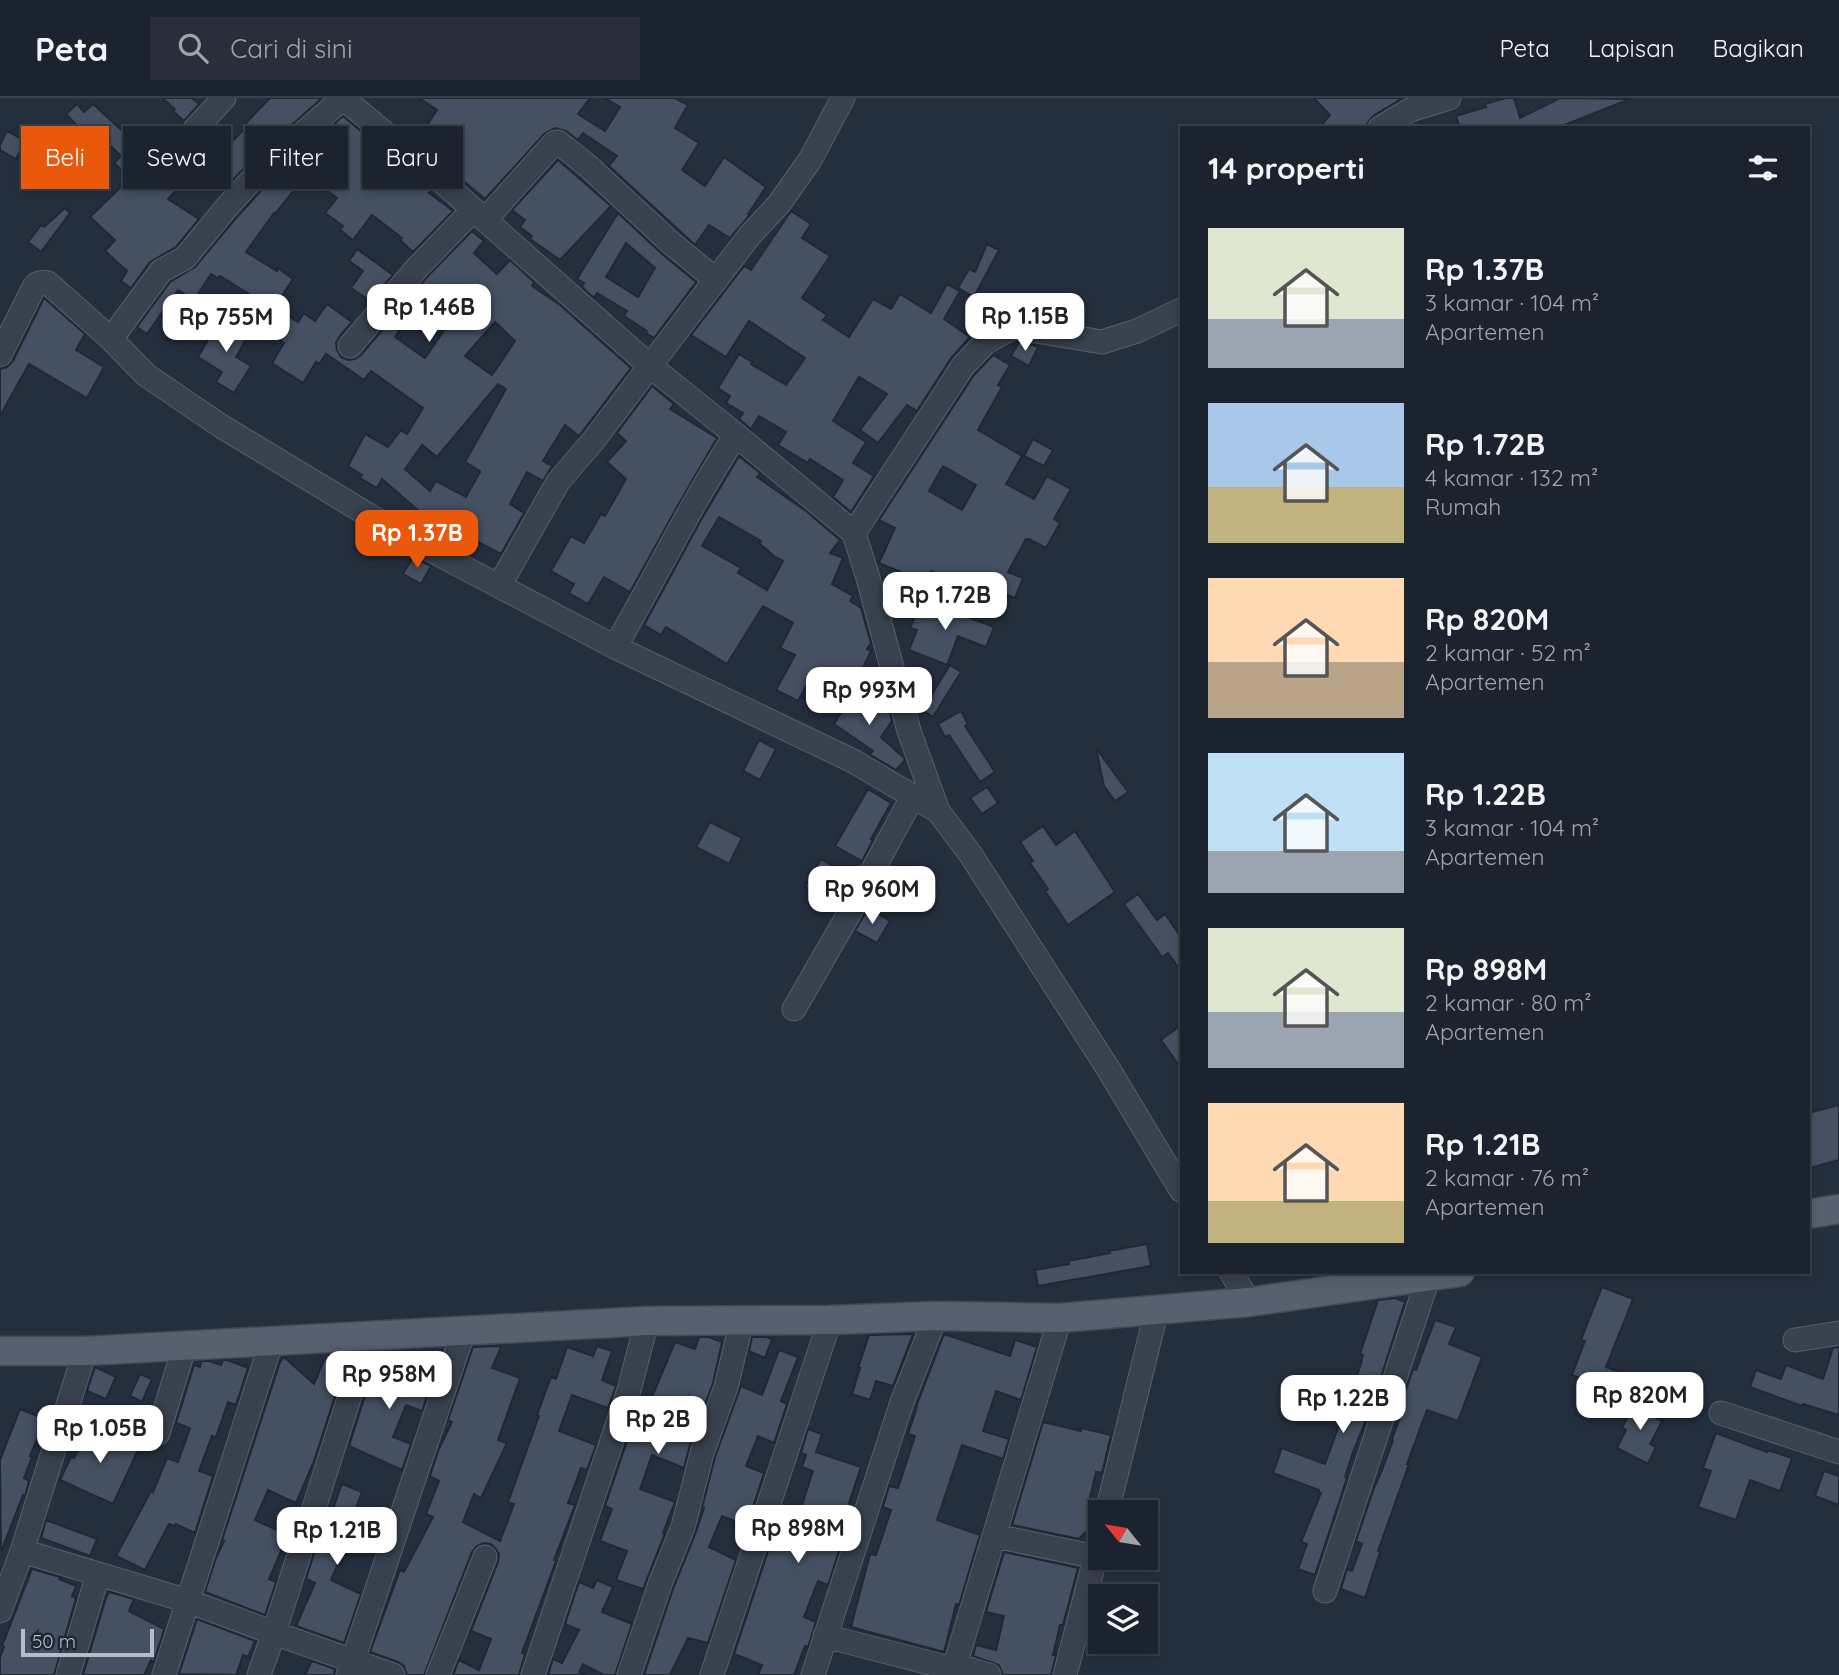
<!DOCTYPE html>
<html lang="id">
<head>
<meta charset="utf-8">
<style>
  body { margin:0; font-family:Quicksand,sans-serif; background:#282f3a; color:#f1f3f6; height:100vh; display:flex; flex-direction:column; font-size:26px; white-space:nowrap }
  * { box-sizing:border-box; margin:0 }
  p { font-size:23px; color:#a0a4aa }
  .icon { flex:none; width:38px; height:38px; fill:none; stroke:currentColor; stroke-width:2; stroke-linecap:round; stroke-linejoin:round }
  .map { position:relative; flex:1; overflow:hidden }
  .panel { position:absolute; left:1180px; top:28px; width:630px; height:1148px; display:flex; flex-direction:column; background:#1b232e; border-radius:0px; box-shadow:0 4px 10px #0003,0 0 0 2px #39404a }
  .panel>* { flex:none }
  .guide { position:absolute; left:21px; top:28px; width:665px; height:63px; display:flex; gap:14px }
  .needle { width:46px; rotate:300deg }
  .buttons { position:absolute; left:1088px; top:1402px; display:grid; gap:14px }
  .buttons a { display:grid; place-items:center; width:70px; height:70px; border-radius:0px; background:#1b232e; box-shadow:0 4px 10px #0003,0 0 0 2px #39404a; font-size:35px }
  .scale { position:absolute; left:21px; bottom:18px; width:133px; box-sizing:border-box; padding-left:7px; border:4px solid #b4bcc9; border-top:0; font-size:19px; line-height:24px; white-space:nowrap; color:#b4bcc9; -webkit-text-stroke:5px #1d2633; paint-order:stroke }
  .price { position:absolute; translate:-50% -60px; padding:0 16px; border-radius:14px; background:#fff; color:#222; font-size:23px; line-height:46px; filter:drop-shadow(0 2px 4px #0008) }
  .price::after { content:''; position:absolute; left:50%; top:42px; width:21px; height:16px; margin-left:-10px; background:inherit; clip-path:polygon(0 0,100% 0,50% 100%) }
  .price.on { background:#ea580c; color:#fff }
  ul { padding:0; list-style:none }
  li { display:flex; align-items:center; gap:21px; height:175px; padding:0 28px }
  li span { display:grid; place-items:center; flex:none; width:196px; height:140px; border-radius:0px; color:#555 }
  li>.icon { margin-inline-start:auto }
  span .icon { width:84px; height:84px; fill:#fffc; stroke-width:1 }
  li b { font-size:30px }
  h2 { display:flex; justify-content:space-between; align-items:center; height:84px; padding:0 28px; font-size:30px }
  .chip { padding:0 24px; border-radius:0px; background:#1b232e; box-shadow:0 4px 10px #0003,0 0 0 2px #39404a; font-size:24px; line-height:63px }
  .chip.on { background:#ea580c; color:#fff }
  header { display:flex; align-items:center; gap:42px; box-sizing:border-box; height:98px; padding:0 35px; background:#1b232e; border-bottom:2px solid #39404a }
  header strong { font-size:33px }
  nav { display:flex; gap:38px; margin-inline-start:auto; font-size:24px }
  .search { width:490px; height:63px; background:#282f3a; display:flex; align-items:center; gap:18px; box-sizing:border-box; padding:0 24px; border-radius:0px; color:#a0a4aa; font-size:26px }
  .map>svg:first-child { display:block }
</style>
</head>
<body>
<header>
<strong>Peta</strong>
<div class="search"><svg class="icon" aria-label="search" viewBox="0 0 24 24"><circle cx="10" cy="10" r="6"/><path d="M15 15l6 6"/></svg>Cari di sini</div>
<nav><a>Peta</a><a>Lapisan</a><a>Bagikan</a></nav>
</header>
<div class="map">
<svg width="1839" height="1577" viewBox="0 0 1839 1577">
  <rect width="100%" height="100%" fill="#242f3e"/>
  <path fill="#455162" stroke="#1f2835" stroke-width="2" fill-rule="evenodd" d="M162 0H192L199 6 184 23 173 13 175 11Z
    M270 0H322L249 65 229 86 212 70 210 73 185 54 192 45 200 44 205 41 222 54 247 28 245 26Z
    M419 0H590L578 16 605 33 620 9 605 0H675L688 7 675 30 699 45 682 72 705 88 724 59 766 89 748 116 749 118 730 140 709 127 695 147 609 68 617 58 583 35 578 42 566 33 555 30 544 36 485 101 437 61 443 53 420 38 437 12Z
    M1314 0H1403L1373 18 1364 30H1319L1330 17Z
    M1506 0H1514L1520 20 1560 0 1630 1 1557 30H1460L1456 18 1486 9 1485 6Z
    M77 6 84 14 93 6 181 87 168 101 199 121 176 149 150 164 131 190 121 183 127 173 105 153 115 142 90 119 130 80 114 65 121 58 91 29 84 35 66 16Z
    M343 18 422 85 431 93 429 95 453 113 413 154 400 142 402 140 372 117 353 142 340 132 343 128 325 115 337 100 305 78 275 116 274 115 246 154 277 173 278 170 293 181 275 209 298 224 304 215 315 223 327 206 352 224 339 239 336 245 337 252 341 259 348 262 355 261 361 257 427 179 472 133 484 143 474 155 497 176 510 162 534 184 532 188 560 207 631 270 579 338 565 327 543 363 552 368 543 383 527 374 510 406 524 415 501 456 420 414 382 381 377 390 360 380 362 377 348 368 365 336 388 349 401 332 407 336 423 310 371 273 364 282 326 256 319 266 316 264 303 285 272 265 284 245 245 219 257 201 220 178 218 180 211 176 194 202 178 192 147 236 137 229 170 184 195 169 237 119 268 85ZM417 203 447 228 425 260 395 239 399 233 397 231ZM495 224 515 243 492 277 465 258ZM498 286 506 291 465 364 480 373V374L466 399 436 383 430 393 405 371 422 347 437 359Z
    M7 33 25 43 16 61 0 52V47Z
    M558 62 611 108 560 162 530 141 532 138 520 129 525 122 512 112Z
    M65 110 70 115 41 154 28 144 41 127 44 129Z
    M791 113 811 126 802 140 830 158 802 200 827 217 823 222 849 239 873 201 891 211 900 196 931 215 947 186 960 193 944 221 970 239 951 260 917 313 907 307 878 345 860 332 887 296 859 279 833 323 866 344 853 365 874 378 851 414 833 399 843 382 810 361 808 365 778 347 786 334 759 318 751 331 739 321 743 315 726 305 730 298 718 290 739 256 752 264 751 266 786 287 805 260 749 223 726 259 691 237 744 168 751 172Z
    M618 115 662 156 696 184 654 240 646 235 647 233 624 218 627 213 597 195 594 200 582 189 584 185 577 181ZM626 145 655 170 638 199 606 179Z
    M987 146 999 152 974 199 958 190 969 171 975 174Z
    M357 151 393 177 370 203 351 190 363 173 349 163Z
    M44 200 85 236 76 252 104 269 87 300 29 266 0 318V271L7 269 13 263Z
    M221 219 249 236 236 259 251 268 234 295 216 284 222 274 198 259Z
    M1019 244 1033 247 1038 249 1029 268 1011 258Z
    M993 257 1010 267 998 287 1002 289 978 332 1022 358 1006 386 1034 401 1047 378 1071 391 1054 421 1060 425 1046 450 1029 441 1028 442 1026 441 1008 474 1023 480 1015 500 969 482 967 487 931 473 919 500 895 491 901 474 879 465 895 430 879 422 974 277ZM943 368 976 387 962 412 929 393Z
    M652 288 674 306 670 311 717 340 677 409 630 494 604 479 588 506 569 495 574 486 551 473 571 438 584 445 601 416 605 418 626 381 607 364 626 343 617 335Z
    M1033 341 1053 352 1044 368 1024 358Z
    M739 358 760 375 757 379 806 413 840 442 830 455 843 460 832 486 853 498 850 503 861 510 871 545 867 551 871 553 852 592 815 572 798 603 776 592 795 557 780 550 793 525 763 508 727 566 666 529 661 537 644 527 701 422ZM719 419 761 443 759 445 774 458 783 463 767 492 738 475 741 470 702 448Z
    M413 459 431 468 421 486 403 476Z
    M921 503 954 516 955 514 994 529 986 549 958 538 947 567 909 552 917 532 910 530Z
    M950 567 961 574 933 619 922 612Z
    M857 590 889 611 892 623 881 639 904 660 905 662 896 672 869 656 873 653 834 626Z
    M961 613 968 626 965 628 995 674 980 684 949 637 945 639 938 626Z
    M759 642 776 651 760 682 743 673Z
    M1096 650 1128 694 1115 703 1104 688Z
    M987 689 998 705 982 716 970 700Z
    M868 691 891 705 871 741 873 742 862 763 835 748Z
    M710 724 742 740 729 766 696 749Z
    M1043 728 1056 747 1075 733 1115 794 1068 827 1045 793 1048 791 1030 765 1033 763 1020 744Z
    M821 761 836 770 828 783 841 790 832 805 805 789Z
    M1138 796 1157 822 1165 816 1181 839V873L1168 855 1162 859 1124 806Z
    M868 810 890 823 877 845 855 833Z
    M1181 927V970L1161 942Z
    M1839 1007V1062L1810 1070 1808 1060V1015Z
    M1147 1146 1151 1168 1038 1188 1035 1172 1069 1166 1068 1163 1110 1155 1109 1153Z
    M1602 1189 1633 1201 1606 1269 1619 1274 1612 1292 1572 1277 1585 1243 1581 1242Z
    M1395 1200 1405 1204 1371 1310 1353 1354 1345 1379 1347 1380 1315 1477 1298 1471 1307 1446 1301 1444 1321 1395 1318 1394 1319 1392 1273 1375 1282 1350 1325 1366 1359 1272 1363 1257 1360 1256 1378 1202Z
    M1435 1222 1456 1229 1449 1246 1482 1259 1458 1323 1427 1312 1407 1366H1409L1378 1453 1380 1454 1365 1500 1341 1491 1347 1471 1352 1473 1362 1446 1356 1443 1374 1390 1382 1372 1393 1342 1392 1341 1400 1319 1397 1318 1413 1271 1416 1272Z
    M913 1236 893 1288 876 1283 870 1302 852 1296 860 1270H858L869 1237Z
    M944 1236 1010 1258 1015 1242 1037 1249 1021 1302 996 1293 983 1333 1009 1341 1003 1361 962 1347 937 1422 980 1437 959 1507 956 1506 944 1554 851 1529 870 1456 876 1457 891 1412 883 1409 889 1388 898 1390 915 1338 908 1336 917 1309H916Z
    M699 1239H709L722 1244 713 1285 689 1350 684 1370 652 1357 640 1391 675 1404 663 1435H665L643 1491 616 1482 627 1453 600 1443 612 1411 605 1408 643 1296 652 1299 675 1244 695 1251Z
    M752 1239H766L772 1241 765 1260 749 1253Z
    M497 1248 501 1249 492 1270 520 1280 498 1342 507 1345 481 1400 474 1396 463 1424 500 1443 514 1406 508 1404 539 1318 537 1317 551 1279 556 1281 567 1249 593 1258 597 1248 612 1253 602 1282 616 1288 608 1310 572 1297 559 1333 596 1347 587 1372 581 1370 568 1405 575 1407 554 1462 556 1463 522 1555 525 1556 519 1577H453L459 1562 479 1572 491 1541 471 1533 498 1464 499 1456 495 1450 491 1446 484 1445 477 1448 472 1454 424 1577H407L404 1568 398 1564 370 1554 400 1472 404 1474 433 1419 426 1416 439 1383 430 1378 438 1353 452 1324 448 1322 473 1249Z
    M1839 1249V1317L1803 1306 1802 1308 1750 1289 1756 1272 1781 1281 1786 1267 1823 1281 1833 1250Z
    M779 1252 798 1259 781 1303 787 1306 774 1345 758 1338 746 1368 764 1375 747 1428 722 1418 709 1449 736 1462 708 1545 688 1540 670 1577H644L673 1491 696 1434 704 1410H702L715 1359 741 1288 762 1297Z
    M337 1256 347 1261 314 1363 296 1405 268 1392 255 1422 288 1437 269 1481 276 1484 265 1517 205 1494 216 1460 224 1443 222 1442 280 1264 284 1259 314 1286 326 1257Z
    M377 1260 391 1265 390 1268 418 1277 421 1268 436 1272 422 1313 406 1307 393 1339 411 1346 402 1372 349 1348Z
    M223 1262H227L248 1270 236 1307 228 1304 216 1339 212 1338 199 1373 213 1378 195 1435 176 1426 175 1428 169 1426 145 1472 116 1458 151 1393 153 1394 167 1360 178 1364 190 1330 176 1325 194 1267 200 1269 201 1263H209L221 1267Z
    M95 1269 116 1279 106 1301 87 1293Z
    M140 1276 152 1281 142 1304 130 1298Z
    M1636 1300H1642L1650 1304 1645 1314 1662 1323 1650 1346 1656 1349 1648 1366 1617 1350 1626 1332 1622 1330Z
    M20 1311 45 1321 30 1358 32 1359 24 1380 29 1383 25 1398 23 1397 1 1454 0 1362Z
    M1043 1324 1081 1333V1330L1111 1337 1102 1375 1096 1374 1088 1408 1093 1414 1094 1419 1098 1424 1092 1428 1079 1441 1012 1427Z
    M90 1327 139 1350 113 1406 60 1382 71 1359 74 1360Z
    M808 1331 822 1336 816 1354 861 1369 841 1429 846 1431 828 1487 818 1483 804 1519 816 1524 808 1549 805 1548 794 1577H758L762 1567 734 1556 783 1408 800 1413 813 1373 802 1369 806 1357 801 1355Z
    M1716 1335 1767 1354V1352L1792 1360 1780 1393 1750 1382 1736 1422 1698 1409 1711 1373 1703 1370Z
    M1824 1373 1839 1378V1407L1815 1398Z
    M342 1386 362 1394 356 1410 383 1420 371 1452 347 1444 331 1482 361 1496 344 1545 296 1528 315 1485 306 1481 327 1415 331 1416Z
    M46 1422 97 1441 90 1458 41 1440Z
    M1004 1454 1078 1470 1063 1527H1060L1053 1557H1056L1051 1577H1003L999 1567 973 1558 976 1547 996 1552 1004 1518 986 1514Z
    M32 1471 60 1479 59 1481 76 1488 72 1498 76 1500 54 1577H0V1560L4 1549 2 1548Z
    M597 1482 613 1489 602 1514 632 1526 615 1577H604L583 1566 579 1574 585 1577H548L553 1561 562 1565 579 1532 565 1526 579 1484 593 1490Z
    M109 1494 134 1501 129 1513 164 1531 154 1564 151 1562 144 1577H83L106 1500Z
    M197 1521 255 1543 248 1559 243 1557 236 1577 179 1576Z
    M312 1563 335 1571 334 1577H305Z"/>
  <g fill="none" stroke-linecap="round" stroke-linejoin="round">
    <g stroke="#565f6c" stroke-width="25">
      <path id="minor" d="M843 0 810 62 779 106 750 137 650 268 736 337 854 435 868 480 909 633 938 713 971 757 1109 972 1181 1092
        M1380 30 1410 12 1449 0
        M195 31 224 0
        M485 122 554 45 558 44 589 69 671 145 716 182
        M111 241 161 173 185 160 226 110 258 75 343 0
        M350 248 417 170 473 112
        M0 257 34 189C38 184 42 184 48 185L111 241 146 277 221 328 400 436 499 488 558 384 593 343 650 268 431 74 343 0
        M854 435 963 268 985 245 1013 229 1102 244 1137 233 1181 212
        M499 488 615 549 853 663 938 713
        M615 549C656 479 691 405 736 337
        M794 911 850 814 913 698
        M1231 1174 1249 1204
        M1795 1242 1839 1235
        M1721 1315 1839 1354
        M158 1335 185 1247
        M1107 1414 1157 1211
        M995 1438 1096 1459
        M22 1453 85 1253
        M1325 1493 1428 1180
        M0 1513 22 1453 188 1503 274 1535 369 1238
        M825 1538 953 1571
        M955 1567 989 1577
        M68 1577 98 1476
        M164 1577 272 1242
        M259 1577 274 1535 393 1577
        M348 1577 464 1232
        M438 1577 485 1459
        M533 1577 629 1292 647 1223
        M629 1577 660 1486 683 1429 702 1355 726 1289 742 1222
        M712 1577 830 1222
        M813 1577 902 1304 936 1218
        M952 1577 1060 1220
        M1065 1577 1101 1438"/>
    </g>
    <g stroke="#414a57" stroke-width="31">
      <path id="major" d="M1808 1116 1839 1111
        M0 1253H85L647 1223 830 1222 936 1218 1060 1220 1249 1204 1460 1174"/>
    </g>
    <use href="#minor" stroke="#38414e" stroke-width="23"/>
    <use href="#major" stroke="#56606e" stroke-width="28"/>
  </g>
</svg>
<div class="buttons">
<a><svg class="needle" viewBox="-14 -14 28 28"><path d="M0-13l5 13h-10z" fill="#e53935"/><path d="M0 13l5-13h-10z" fill="#a0a4aa"/></svg></a>
<a><svg class="icon" aria-label="layers" viewBox="0 0 24 24"><path d="M12 4l9 5-9 5-9-5zM3 14l9 5 9-5"/></svg></a>
</div>
<div class="scale">50 m</div>
<b class="price" style="left:429px;top:246px">Rp 1.46B</b>
<b class="price" style="left:1025px;top:255px">Rp 1.15B</b>
<b class="price" style="left:226px;top:256px">Rp 755M</b>
<b class="price on" style="left:417px;top:472px">Rp 1.37B</b>
<b class="price" style="left:945px;top:534px">Rp 1.72B</b>
<b class="price" style="left:869px;top:629px">Rp 993M</b>
<b class="price" style="left:872px;top:828px">Rp 960M</b>
<b class="price" style="left:389px;top:1313px">Rp 958M</b>
<b class="price" style="left:1640px;top:1334px">Rp 820M</b>
<b class="price" style="left:1343px;top:1337px">Rp 1.22B</b>
<b class="price" style="left:658px;top:1358px">Rp 2B</b>
<b class="price" style="left:100px;top:1367px">Rp 1.05B</b>
<b class="price" style="left:798px;top:1467px">Rp 898M</b>
<b class="price" style="left:337px;top:1469px">Rp 1.21B</b>
<div class="guide">
<a class="chip on">Beli</a>
<a class="chip">Sewa</a>
<a class="chip">Filter</a>
<a class="chip">Baru</a>
</div>
<section class="panel">
<h2>14 properti<svg class="icon" aria-label="filters" viewBox="0 0 24 24"><path d="M4 7h16M4 17h16"/><circle cx="9" cy="7" r="2"/><circle cx="15" cy="17" r="2"/></svg></h2>
<ul>
<li><span style="background:linear-gradient(#dfe7d0 65%,#9aa5b1 0)"><svg class="icon" aria-label="home" viewBox="0 0 24 24"><path d="M3 11l9-7 9 7M6 9v11h12V9"/></svg></span><div><b>Rp 1.37B</b><p>3 kamar · 104 m²</p><p>Apartemen</p></div></li>
<li><span style="background:linear-gradient(#a9c7e8 60%,#c2b280 0)"><svg class="icon" aria-label="home" viewBox="0 0 24 24"><path d="M3 11l9-7 9 7M6 9v11h12V9"/></svg></span><div><b>Rp 1.72B</b><p>4 kamar · 132 m²</p><p>Rumah</p></div></li>
<li><span style="background:linear-gradient(#ffd9b3 60%,#b9a48a 0)"><svg class="icon" aria-label="home" viewBox="0 0 24 24"><path d="M3 11l9-7 9 7M6 9v11h12V9"/></svg></span><div><b>Rp 820M</b><p>2 kamar · 52 m²</p><p>Apartemen</p></div></li>
<li><span style="background:linear-gradient(#bfe0f5 70%,#9aa5b1 0)"><svg class="icon" aria-label="home" viewBox="0 0 24 24"><path d="M3 11l9-7 9 7M6 9v11h12V9"/></svg></span><div><b>Rp 1.22B</b><p>3 kamar · 104 m²</p><p>Apartemen</p></div></li>
<li><span style="background:linear-gradient(#dfe7d0 60%,#9aa5b1 0)"><svg class="icon" aria-label="home" viewBox="0 0 24 24"><path d="M3 11l9-7 9 7M6 9v11h12V9"/></svg></span><div><b>Rp 898M</b><p>2 kamar · 80 m²</p><p>Apartemen</p></div></li>
<li><span style="background:linear-gradient(#ffd9b3 70%,#c2b280 0)"><svg class="icon" aria-label="home" viewBox="0 0 24 24"><path d="M3 11l9-7 9 7M6 9v11h12V9"/></svg></span><div><b>Rp 1.21B</b><p>2 kamar · 76 m²</p><p>Apartemen</p></div></li>
</ul>
</section>
</div>
</body>
</html>
